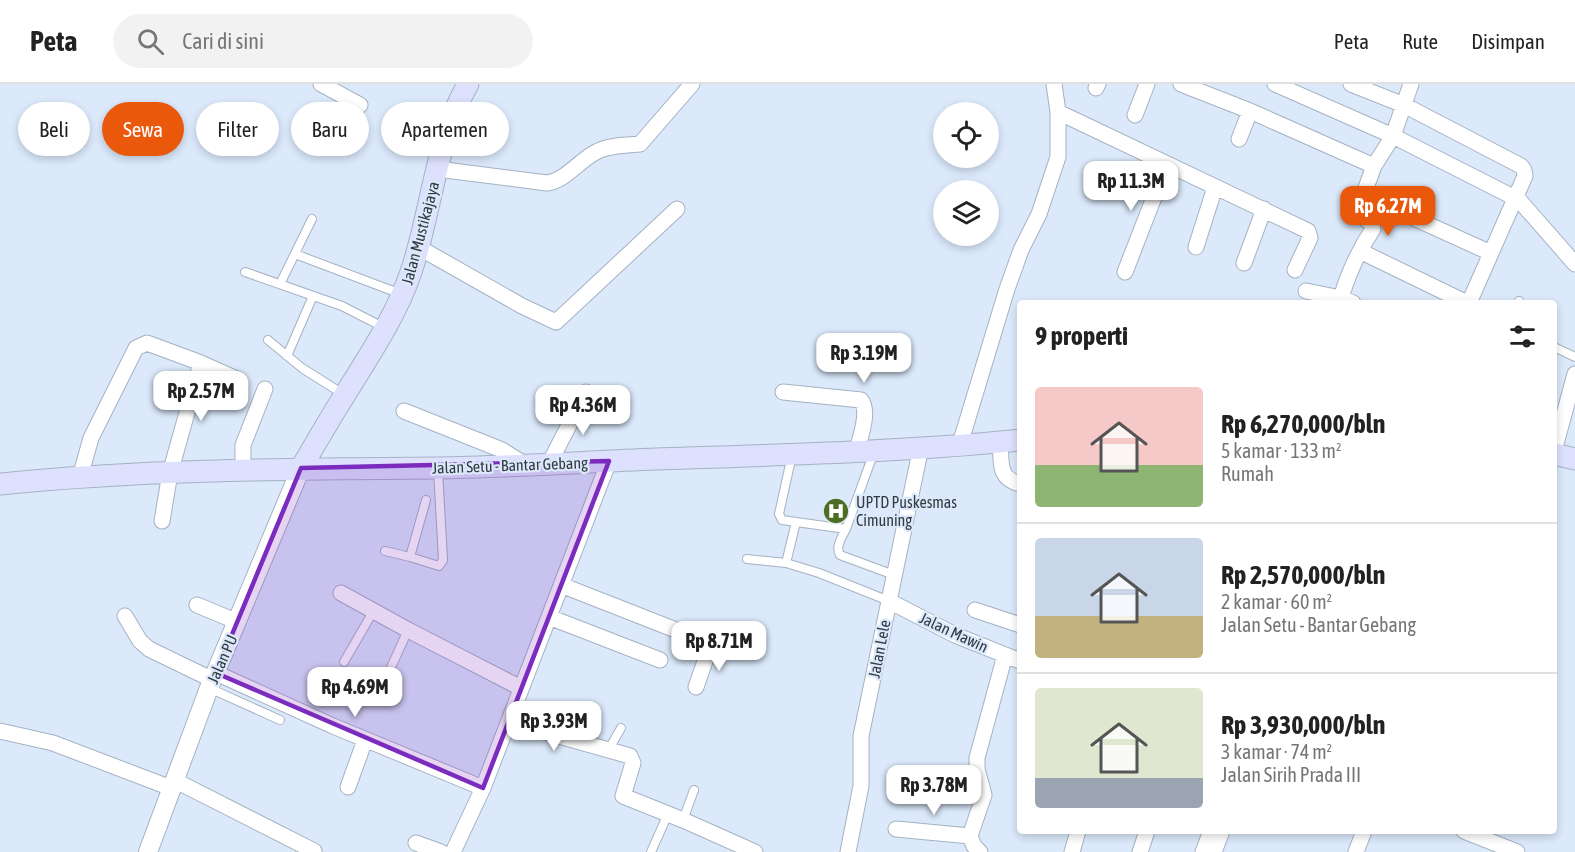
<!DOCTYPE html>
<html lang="id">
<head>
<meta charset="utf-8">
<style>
  body { margin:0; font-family:"Asap Condensed",sans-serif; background:#f2f2f2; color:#222; height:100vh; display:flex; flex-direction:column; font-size:22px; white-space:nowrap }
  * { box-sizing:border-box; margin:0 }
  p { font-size:20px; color:#767676 }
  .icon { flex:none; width:33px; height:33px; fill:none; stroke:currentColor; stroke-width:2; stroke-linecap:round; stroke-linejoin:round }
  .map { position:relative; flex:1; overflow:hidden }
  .drawer { position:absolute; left:1017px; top:216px; width:540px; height:534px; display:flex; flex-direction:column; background:#fff; border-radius:6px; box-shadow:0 3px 9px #0003 }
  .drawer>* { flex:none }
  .banner { position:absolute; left:18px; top:18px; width:570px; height:54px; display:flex; gap:12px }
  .controls { position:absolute; left:933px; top:18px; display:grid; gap:12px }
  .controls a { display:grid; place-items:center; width:66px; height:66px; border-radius:50%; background:#fff; box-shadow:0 3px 9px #0003; font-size:30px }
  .price { position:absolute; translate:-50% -51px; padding:0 14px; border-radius:12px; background:#fff; color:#222; font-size:20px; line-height:39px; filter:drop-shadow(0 2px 3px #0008) }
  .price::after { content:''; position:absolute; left:50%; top:36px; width:18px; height:14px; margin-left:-9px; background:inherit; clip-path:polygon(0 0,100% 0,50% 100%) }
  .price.active { background:#ea580c; color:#fff }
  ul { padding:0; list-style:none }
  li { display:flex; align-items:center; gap:18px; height:150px; padding:0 18px }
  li+li { border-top:2px solid #e0e0e0 }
  li span { display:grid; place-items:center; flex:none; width:168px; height:120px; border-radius:6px; color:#555 }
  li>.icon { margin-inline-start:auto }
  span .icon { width:72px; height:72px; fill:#fffc; stroke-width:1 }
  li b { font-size:26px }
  h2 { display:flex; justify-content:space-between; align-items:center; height:72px; padding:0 18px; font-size:26px }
  .pill { padding:0 21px; border-radius:27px; background:#fff; box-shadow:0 3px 9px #0003; font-size:21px; line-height:54px }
  .pill.active { background:#ea580c; color:#fff }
  header { display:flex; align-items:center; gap:36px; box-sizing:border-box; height:84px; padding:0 30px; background:#fff; border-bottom:2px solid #e0e0e0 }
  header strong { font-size:28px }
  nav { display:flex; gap:33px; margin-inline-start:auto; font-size:21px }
  .search { width:420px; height:54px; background:#f2f2f2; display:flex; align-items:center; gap:15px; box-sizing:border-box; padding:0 21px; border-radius:33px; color:#767676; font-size:22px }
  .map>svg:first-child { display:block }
</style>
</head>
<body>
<header>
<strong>Peta</strong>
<div class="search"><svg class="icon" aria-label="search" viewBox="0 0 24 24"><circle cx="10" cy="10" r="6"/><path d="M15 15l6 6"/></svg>Cari di sini</div>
<nav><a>Peta</a><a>Rute</a><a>Disimpan</a></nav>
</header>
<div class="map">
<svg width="1575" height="768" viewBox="0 0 1575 768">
  <rect width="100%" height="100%" fill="#dbe9fb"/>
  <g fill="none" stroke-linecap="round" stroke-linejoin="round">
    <g stroke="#a4b2c2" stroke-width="10">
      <path id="service" d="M295 170 401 210
        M245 188 342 222 385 244
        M280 200 312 135
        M1519 217V219
        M268 256 302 284 343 310
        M1554 263 1575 273
        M287 272 313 212
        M792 371 779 430 782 436 846 445 874 368
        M426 416 410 473 439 482 443 476 438 386
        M846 445C842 453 835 463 840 471L894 491
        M385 467 410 473
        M747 475 786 479 819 489 889 517
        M786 479 796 438
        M344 578 374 526
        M383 601 408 546
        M209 604 280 636
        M609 665 621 644
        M683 736 694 706
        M651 768 668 730"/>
    </g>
    <g stroke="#a4b2c2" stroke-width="17">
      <path id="minor" d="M321 0 360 21
        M1181 0 1250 27
        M1275 0 1393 52 1519 116 1575 180
        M1351 0 1404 21 1521 82 1524 86 1525 92 1469 219
        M1096 4 1098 0
        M1058 28 1308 147 1310 154 1295 186
        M1135 31 1147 0
        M1239 55 1250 27 1374 82 1393 52 1411 0
        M437 85 547 99C567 96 580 75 598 67 610 61 627 61 640 60L692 0
        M1363 111 1491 169
        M418 163 522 222 556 238 677 125
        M1196 163 1215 103
        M1360 167 1467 219
        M1244 179 1264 125
        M1125 188 1167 80
        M1306 207 1341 214 1353 219
        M1341 214C1348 190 1359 166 1373 145L1372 140 1357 128 1374 82
        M783 308 861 316C870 328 860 353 857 367
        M404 327 502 366 524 380
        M1000 358C1002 378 997 394 1020 400
        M960 360 1007 205 1021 166 1039 130 1058 73V28L1054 0
        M1554 367 1575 290
        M549 380 586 308
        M243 388V361L265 305
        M80 393 91 354 136 264 147 259 201 279 239 296
        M162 437 170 389 201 279
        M561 501 709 559 710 563 696 603
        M341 509 408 546 521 604
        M889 517 955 551 1020 577
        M197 521 238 538
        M975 526 1020 541
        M125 532 140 557 149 565 213 596
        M549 533 660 576
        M216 589 333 642 483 704
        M509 638 630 672 633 679 623 712 683 736 755 768
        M0 647 53 659 171 704
        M174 696 314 767
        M941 701 982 702
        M348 703 365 656
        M896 745 970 752
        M1464 747 1517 768
        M416 759 441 768
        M453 768 483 704 609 377
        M848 768 861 702V652L921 363
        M980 768 974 762 970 752 984 711 977 685V674L1005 571
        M1072 768 1078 747
        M1140 768 1147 747
        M1203 768 1211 747
        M1214 768 1222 747
        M1356 768 1364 747"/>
    </g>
    <g stroke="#a4b2c2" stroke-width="20">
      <path id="tertiary" d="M148 768 209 604 301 384"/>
    </g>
    <g stroke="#a4b2c2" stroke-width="23">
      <path id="secondary" d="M1554 370 1575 375
        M301 384C316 359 330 334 346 309 370 270 396 232 411 188 432 126 435 58 468 0
        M0 400C145 385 290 385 436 384 509 383 583 378 656 375 777 371 899 368 1020 356"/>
    </g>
    <use href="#service" stroke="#fff" stroke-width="8"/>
    <use href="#minor" stroke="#fff" stroke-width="15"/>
    <use href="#tertiary" stroke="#fff" stroke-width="18"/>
    <use href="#secondary" stroke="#dee1fd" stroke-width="21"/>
  </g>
  <path fill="#7b2cbf" fill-opacity="0.2" stroke="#7b2cbf" stroke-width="4.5" stroke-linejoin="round" d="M609 377 483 704 216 589 301 384Z"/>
  <defs>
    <g id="hospital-disc" transform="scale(1.35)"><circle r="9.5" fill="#4d6d24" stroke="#dbe9fb"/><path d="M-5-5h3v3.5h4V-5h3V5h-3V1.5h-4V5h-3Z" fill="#fff"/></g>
  </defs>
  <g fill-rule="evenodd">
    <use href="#hospital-disc" x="836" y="427"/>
  </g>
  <g text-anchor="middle" stroke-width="4.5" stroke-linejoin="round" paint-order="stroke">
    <g font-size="16" fill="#343a41" stroke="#dbe9fb">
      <text transform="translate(420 149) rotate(-75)" y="6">Jalan Mustikajaya</text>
      <text transform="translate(510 381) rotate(-2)" y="6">Jalan Setu - Bantar Gebang</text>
      <text transform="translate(954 548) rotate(25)" y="6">Jalan Mawin</text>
      <text transform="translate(879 565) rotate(-79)" y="6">Jalan Lele</text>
      <text transform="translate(222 575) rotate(-66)" y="6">Jalan PU</text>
    </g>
    <g font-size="16" fill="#343a41" stroke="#dbe9fb" text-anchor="start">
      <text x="856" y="424">UPTD Puskesmas<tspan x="856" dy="18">Cimuning</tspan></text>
    </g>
  </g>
</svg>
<div class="controls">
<a><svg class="icon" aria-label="locate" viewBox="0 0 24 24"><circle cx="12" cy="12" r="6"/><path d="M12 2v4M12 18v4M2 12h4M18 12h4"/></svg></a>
<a><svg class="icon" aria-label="layers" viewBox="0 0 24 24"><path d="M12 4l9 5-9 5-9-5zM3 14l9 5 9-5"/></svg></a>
</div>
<b class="price" style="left:1131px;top:128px">Rp 11.3M</b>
<b class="price active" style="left:1388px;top:153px">Rp 6.27M</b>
<b class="price" style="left:864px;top:300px">Rp 3.19M</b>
<b class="price" style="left:201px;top:338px">Rp 2.57M</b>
<b class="price" style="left:583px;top:352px">Rp 4.36M</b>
<b class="price" style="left:719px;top:588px">Rp 8.71M</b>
<b class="price" style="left:355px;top:634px">Rp 4.69M</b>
<b class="price" style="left:554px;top:668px">Rp 3.93M</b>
<b class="price" style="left:934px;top:732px">Rp 3.78M</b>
<div class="banner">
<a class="pill">Beli</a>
<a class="pill active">Sewa</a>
<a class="pill">Filter</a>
<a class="pill">Baru</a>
<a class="pill">Apartemen</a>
</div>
<section class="drawer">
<h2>9 properti<svg class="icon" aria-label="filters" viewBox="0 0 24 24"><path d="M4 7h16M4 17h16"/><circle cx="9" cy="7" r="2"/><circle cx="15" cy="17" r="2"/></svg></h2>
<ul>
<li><span style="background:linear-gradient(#f6c9c9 65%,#8fb573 0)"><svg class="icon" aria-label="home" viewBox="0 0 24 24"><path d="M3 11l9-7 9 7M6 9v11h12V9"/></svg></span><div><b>Rp 6,270,000/bln</b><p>5 kamar · 133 m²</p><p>Rumah</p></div></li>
<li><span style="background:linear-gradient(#c9d6e8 65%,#c2b280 0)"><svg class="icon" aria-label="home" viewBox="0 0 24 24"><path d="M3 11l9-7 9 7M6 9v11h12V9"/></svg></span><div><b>Rp 2,570,000/bln</b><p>2 kamar · 60 m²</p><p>Jalan Setu - Bantar Gebang</p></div></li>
<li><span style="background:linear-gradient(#dfe7d0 75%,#9aa5b1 0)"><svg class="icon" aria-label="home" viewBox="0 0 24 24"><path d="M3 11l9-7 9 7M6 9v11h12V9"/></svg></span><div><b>Rp 3,930,000/bln</b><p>3 kamar · 74 m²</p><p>Jalan Sirih Prada III</p></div></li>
</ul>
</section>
</div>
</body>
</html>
